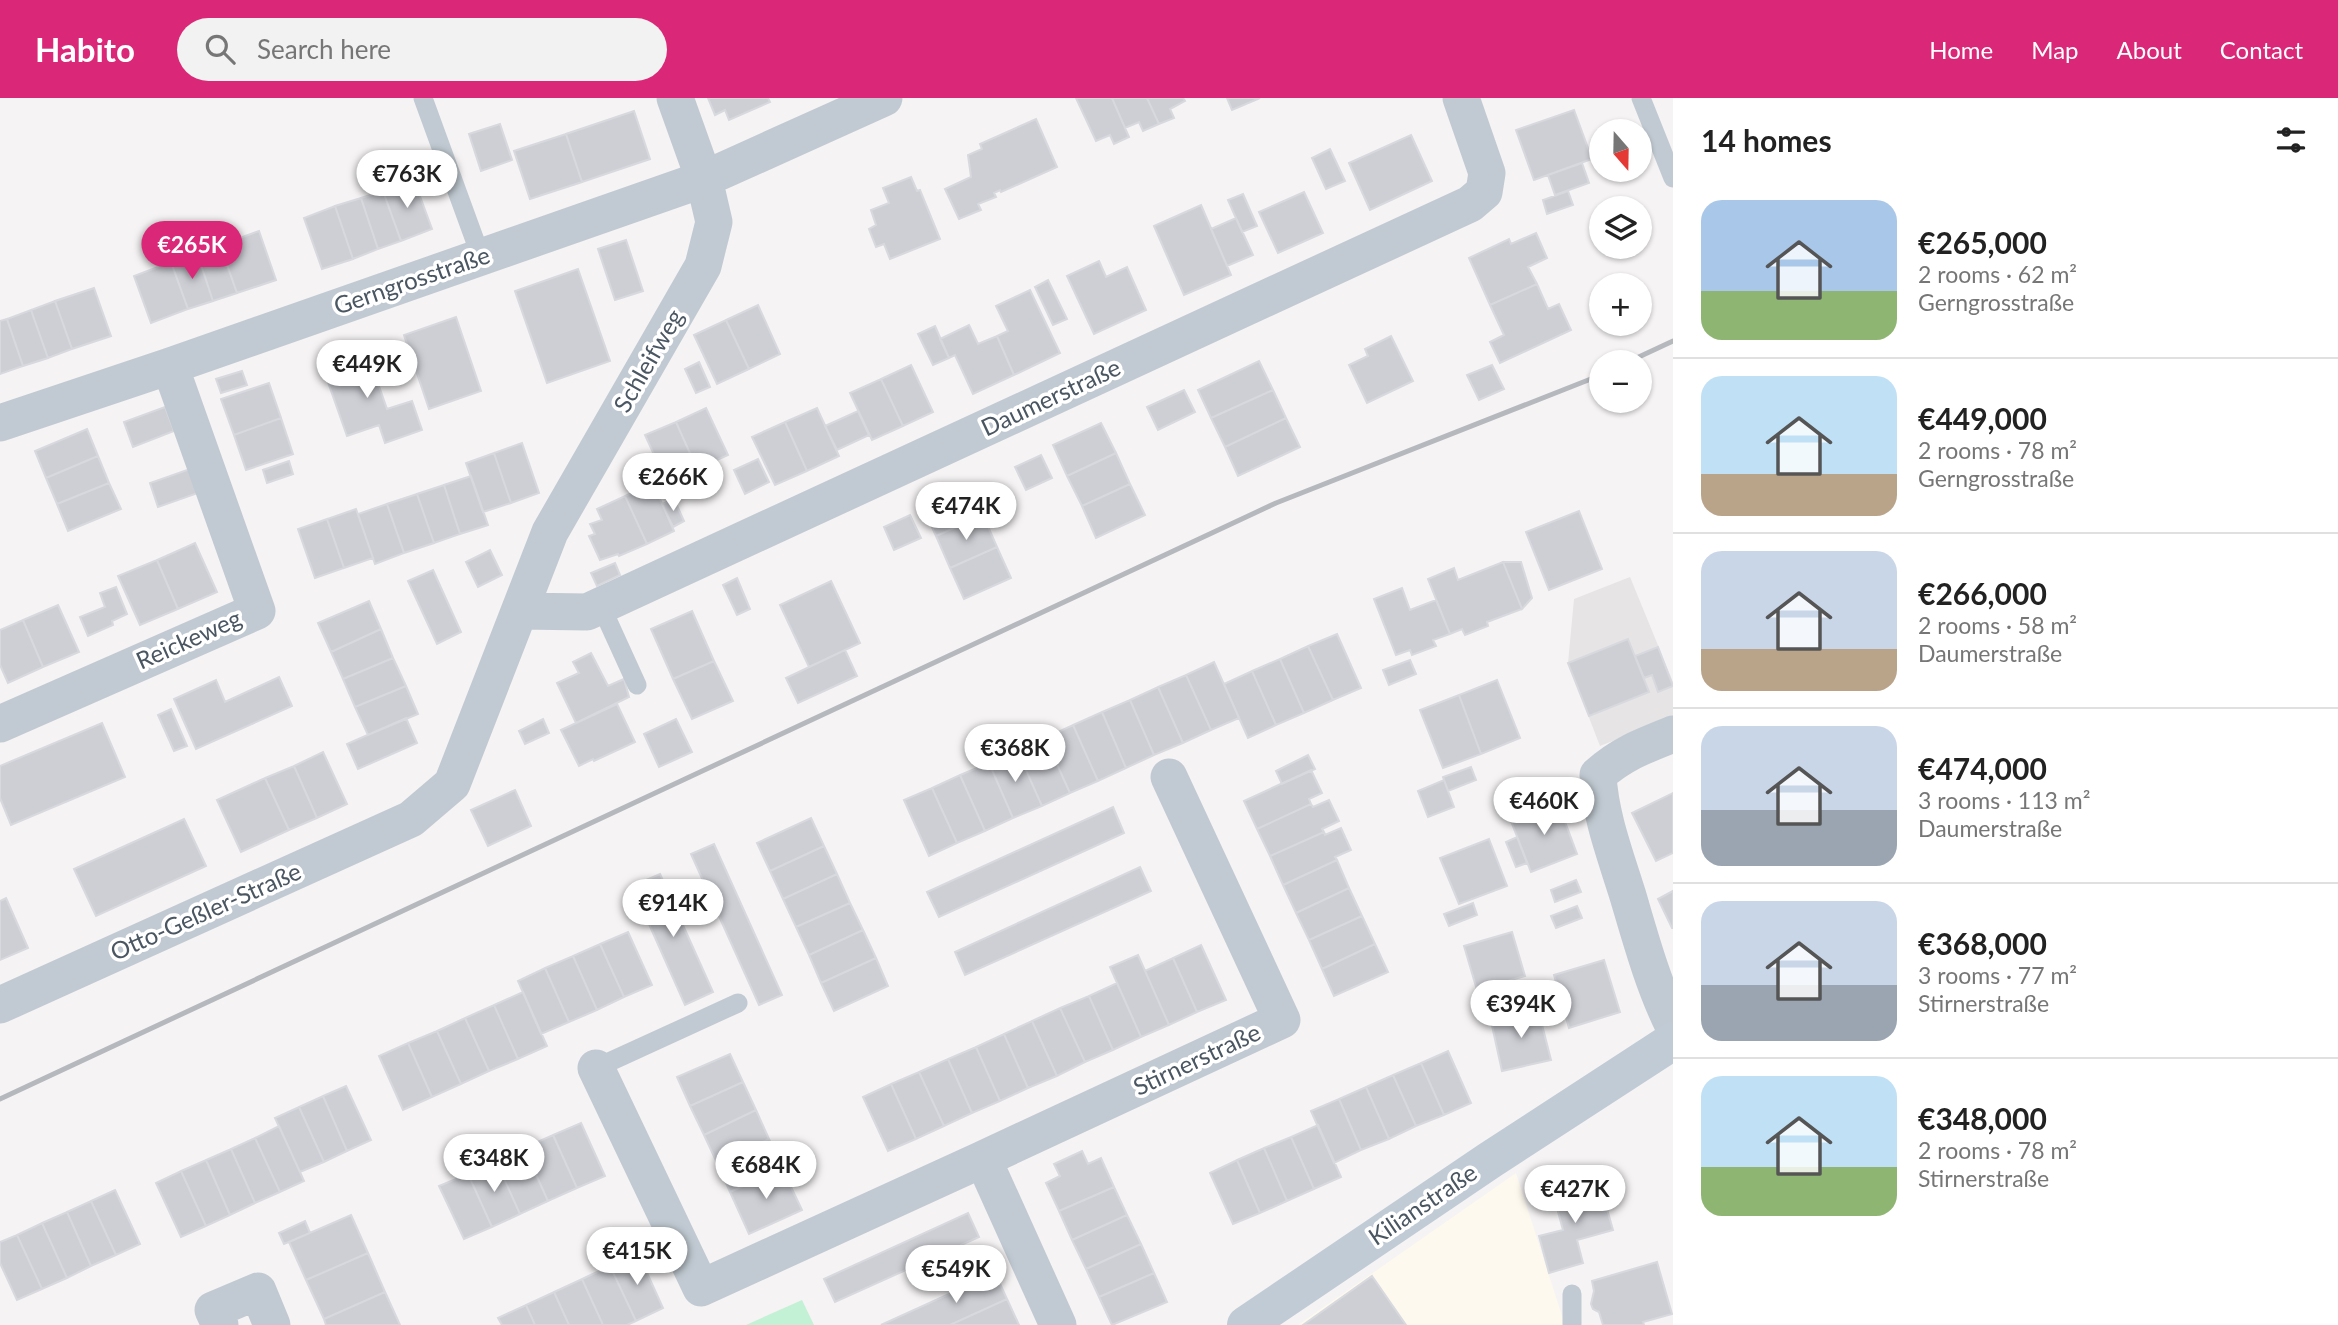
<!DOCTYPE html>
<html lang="en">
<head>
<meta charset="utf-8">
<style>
  body { margin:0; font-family:Lato,sans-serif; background:#f2f2f2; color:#222; height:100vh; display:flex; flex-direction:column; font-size:26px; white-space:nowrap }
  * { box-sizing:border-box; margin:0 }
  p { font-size:23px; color:#767676 }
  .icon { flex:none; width:38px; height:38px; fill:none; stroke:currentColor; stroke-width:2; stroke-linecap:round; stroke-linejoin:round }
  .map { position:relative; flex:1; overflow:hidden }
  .sheet { display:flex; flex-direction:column; background:#fff; width:665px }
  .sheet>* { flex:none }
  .needle { width:46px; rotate:160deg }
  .fabs { position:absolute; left:1589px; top:21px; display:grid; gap:14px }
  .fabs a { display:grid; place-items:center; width:63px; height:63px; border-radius:50%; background:#fff; box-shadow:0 2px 5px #0004; font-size:35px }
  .price { position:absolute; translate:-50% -60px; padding:0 16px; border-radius:24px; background:#fff; color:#222; font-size:23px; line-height:46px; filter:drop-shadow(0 2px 4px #0008) }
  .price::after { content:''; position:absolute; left:50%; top:42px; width:21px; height:16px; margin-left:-10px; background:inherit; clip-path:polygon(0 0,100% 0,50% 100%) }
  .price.selected { background:#db2777; color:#fff }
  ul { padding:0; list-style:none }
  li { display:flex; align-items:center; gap:21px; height:175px; padding:0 28px }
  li+li { border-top:2px solid #e0e0e0 }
  li span { display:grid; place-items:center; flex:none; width:196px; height:140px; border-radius:21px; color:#555 }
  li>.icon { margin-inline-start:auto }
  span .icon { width:84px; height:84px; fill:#fffc; stroke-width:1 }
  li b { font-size:30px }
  h2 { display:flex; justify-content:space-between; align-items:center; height:84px; padding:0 28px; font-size:30px }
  header { display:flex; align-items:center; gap:42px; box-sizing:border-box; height:98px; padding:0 35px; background:#db2777; color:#fff }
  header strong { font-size:33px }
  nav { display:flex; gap:38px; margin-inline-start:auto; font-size:24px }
  .search { width:490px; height:63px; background:#f2f2f2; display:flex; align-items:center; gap:18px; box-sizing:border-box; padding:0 24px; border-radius:38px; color:#767676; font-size:26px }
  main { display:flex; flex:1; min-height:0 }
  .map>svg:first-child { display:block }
</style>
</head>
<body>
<header>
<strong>Habito</strong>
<div class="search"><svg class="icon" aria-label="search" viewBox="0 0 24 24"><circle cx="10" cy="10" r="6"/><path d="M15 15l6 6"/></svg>Search here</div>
<nav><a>Home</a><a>Map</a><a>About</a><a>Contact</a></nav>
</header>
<main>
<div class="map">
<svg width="1673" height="1227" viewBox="0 0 1673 1227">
  <rect width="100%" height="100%" fill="#f5f3f3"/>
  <path fill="#fdf9ef" d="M1516 1075 1565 1227H1298Z"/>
  <path fill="#e6e4e5" d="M1630 479 1673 584V619L1600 648 1568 565 1574 501Z"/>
  <path fill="#c3f1d5" d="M802 1202 814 1227H746Z"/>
  <path fill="#cdcfd5" stroke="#d7d9de" stroke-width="2" d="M708 0H768L770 4 729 22 725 12 715 17Z
    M1076 0H1112L1129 39 1114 46 1110 37 1096 43Z
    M1112 0H1147L1159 26 1143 33 1139 24 1125 30Z
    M1147 0H1183L1185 3 1170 11 1174 20 1159 26Z
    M1227 0H1260L1232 12Z
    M1574 12 1592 61 1534 82 1516 32Z
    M634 13 650 61 582 84 566 36Z
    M1036 21 1057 69 1001 94 1000 92 994 95 996 99 978 106 981 112 959 121 945 91 971 79 968 57 982 51 980 46Z
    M500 26 512 62 481 73 469 36Z
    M566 36 582 84 530 101 514 53Z
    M1411 37 1432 83 1370 112 1349 65Z
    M1330 51 1345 83 1326 91 1312 60Z
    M1582 65 1589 85 1555 97 1548 77Z
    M911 79 917 93 920 92 940 141 890 161 884 146 876 149 869 131 876 127 871 112 889 105 883 90Z
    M414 82 432 131 401 143 383 93Z
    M383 93 401 143 378 151 361 100Z
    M1568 93 1573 107 1547 116 1543 102Z
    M1304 94 1323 135 1278 155 1259 114Z
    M1243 96 1257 128 1242 134 1228 102Z
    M361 100 378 151 353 161 335 108Z
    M1201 107 1231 177 1184 197 1154 128Z
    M335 108 353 161 322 171 304 120Z
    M1236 120 1253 157 1227 168 1211 131Z
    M259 133 276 182 237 195 220 147Z
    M1536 135 1547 160 1528 169 1537 186 1490 207 1469 160 1509 141 1511 146Z
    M626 142 643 193 615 202 598 151Z
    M220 147 237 195 213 203 197 155Z
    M197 155 213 203 188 211 171 164Z
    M1099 163 1106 179 1127 169 1146 212 1094 236 1067 178Z
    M171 164 188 211 151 225 134 178Z
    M578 171 610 263 547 285 515 193Z
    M1048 182 1067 221 1053 227 1035 189Z
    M1537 186 1548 211 1559 206 1571 232 1500 265 1490 244 1504 237 1490 207Z
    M94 190 111 238 72 251 55 203Z
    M1030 192 1060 255 1014 277 997 238 1008 233 996 208Z
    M55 203 72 251 48 260 31 212Z
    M758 207 780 256 749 271 726 222Z
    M31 212 48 260 23 268 7 221Z
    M456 219 481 293 429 311 404 237Z
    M7 221 23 268 0 276V223Z
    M726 222 749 271 717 286 694 237Z
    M969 227 978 246 997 238 1014 277 973 296 955 257 949 260 940 241Z
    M935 228 949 260 933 267 918 236Z
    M1391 238 1413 283 1367 305 1349 267 1368 258 1365 251Z
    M366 251 387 311 412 303 422 332 385 345 379 327 347 338 322 267Z
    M1259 263 1273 292 1211 320 1198 292Z
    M699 264 710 289 696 295 685 271Z
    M911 267 933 314 903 328 881 281Z
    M1492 267 1504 291 1479 302 1467 277Z
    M242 273 247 287 221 295 216 281Z
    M881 281 903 328 872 342 850 295Z
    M269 285 281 320 234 337 221 301Z
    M1184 292 1195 314 1158 332 1147 309Z
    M1273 292 1286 320 1225 349 1211 320Z
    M165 309 174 333 133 349 124 324Z
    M706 310 728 357 697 371 676 324Z
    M817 310 839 358 807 373 785 324Z
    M858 313 869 337 837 352 825 328Z
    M281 320 293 356 246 372 234 337Z
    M1286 320 1300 349 1238 378 1225 349Z
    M676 324 697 371 667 385 645 337Z
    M785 324 807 373 775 387 752 339Z
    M1101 325 1116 355 1067 378 1053 347Z
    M87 331 98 358 46 380 35 353Z
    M522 345 539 395 511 405 494 355Z
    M494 355 511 405 483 414 466 365Z
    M1116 355 1130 386 1082 408 1067 378Z
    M1041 357 1052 380 1026 392 1015 369Z
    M98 358 109 385 57 406 46 380Z
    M758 361 769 384 745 396 734 372Z
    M289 363 293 376 267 385 263 372Z
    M190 371 198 395 158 409 150 385Z
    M471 378 488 427 460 436 444 387Z
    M109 385 121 411 68 433 57 406Z
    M653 385 674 433 647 446 625 398Z
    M969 386 983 417 936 438 922 408Z
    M1130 386 1145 417 1096 440 1082 408Z
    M444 387 460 436 434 445 417 396Z
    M417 396 434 445 404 455 387 406Z
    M625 398 647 446 619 458 618 456 600 462 589 438 595 436 590 426 602 422 597 411Z
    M674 401 684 423 673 429 662 406Z
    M387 406 404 455 375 466 358 416Z
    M356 411 373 460 344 470 327 421Z
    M1579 413 1602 471 1549 492 1526 434Z
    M910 417 921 440 894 452 884 429Z
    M983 417 997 449 950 470 936 438Z
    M327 421 344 470 315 480 298 431Z
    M195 445 217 494 178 511 157 462Z
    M997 449 1011 480 964 501 950 470Z
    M490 452 502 477 478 489 466 464Z
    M157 462 178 511 140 527 118 478Z
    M1503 464 1522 511 1487 524 1488 528 1465 537 1462 531 1450 536 1428 481 1454 470 1458 482Z
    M1503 464H1521L1532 500 1522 511Z
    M615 465 620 477 597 488 591 475Z
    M433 472 461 534 437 546 408 483Z
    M737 480 750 511 737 517 723 487Z
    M831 483 860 545 809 569 780 507Z
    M116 489 127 516 112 523 113 527 88 538 80 519 105 509 100 495Z
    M1402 490 1410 512 1436 502 1450 536 1433 542 1436 548 1412 557 1410 552 1396 557 1374 501Z
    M369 503 381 531 331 554 318 525Z
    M58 507 79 554 43 569 23 522Z
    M692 513 714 563 673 581 651 531Z
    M23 522 43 569 8 585 0 567V532Z
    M381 531 393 560 343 581 331 554Z
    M1337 536 1361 590 1333 602 1308 548Z
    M1628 541 1649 594 1589 618 1568 565Z
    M1308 548 1333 602 1304 615 1280 561Z
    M1658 549 1673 588 1658 594 1652 577 1644 580 1635 558Z
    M845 552 857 578 798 605 786 580Z
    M591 555 608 588 624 581 629 599 576 625 557 585 579 575 573 564Z
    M393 560 406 588 355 609 343 581Z
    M1280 561 1304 615 1276 627 1252 573Z
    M1410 562 1416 576 1389 587 1383 572Z
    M714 563 733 603 692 621 673 581Z
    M1214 564 1239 620 1211 632 1186 577Z
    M1252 573 1276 627 1248 640 1224 586Z
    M1186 577 1211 632 1183 645 1158 589Z
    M279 579 292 608 196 651 174 601 216 582 225 604Z
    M1497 582 1520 640 1481 656 1459 597Z
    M406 588 418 616 368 637 355 609Z
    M1158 589 1183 645 1154 657 1130 602Z
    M1459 597 1481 656 1443 670 1420 612Z
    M1130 602 1154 657 1126 670 1102 614Z
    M617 606 635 644 594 663 593 661 579 668 561 632Z
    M171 611 187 648 174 653 158 617Z
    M1102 614 1126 670 1098 683 1073 627Z
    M406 620 417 645 358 671 347 646Z
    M543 621 549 635 525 646 519 633Z
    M676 621 692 654 659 669 644 636Z
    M102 625 125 679 11 727 0 700V668Z
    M1073 627 1098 683 1070 695 1045 640Z
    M1045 640 1070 695 1042 708 1017 652Z
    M1017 652 1042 708 1013 720 989 665Z
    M323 654 347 706 317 720 294 668Z
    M1308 657 1315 671 1282 686 1276 673Z
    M989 665 1013 720 985 733 960 677Z
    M294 668 317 720 289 732 265 680Z
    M1471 669 1476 682 1448 693 1443 679Z
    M1311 672 1322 695 1309 701 1311 706 1257 731 1244 703Z
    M960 677 985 733 957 745 932 690Z
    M265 680 289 732 241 754 217 702Z
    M1444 682 1454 709 1428 719 1418 693Z
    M932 690 957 745 929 758 904 702Z
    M515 692 531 728 488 748 471 712Z
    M1673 695V755L1656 763 1632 715Z
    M1329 702 1339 723 1322 731 1324 734 1270 758 1257 731 1311 706 1313 709Z
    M1558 705 1577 756 1531 774 1511 723Z
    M1113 709 1124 735 939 819 927 794Z
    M811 720 824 748 770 773 757 745Z
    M184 721 206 768 96 818 74 771Z
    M1341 730 1351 752 1335 759 1337 762 1283 787 1270 758 1324 734 1325 737Z
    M1517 739 1527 765 1516 769 1506 744Z
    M1489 741 1507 788 1459 806 1440 760Z
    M714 746 782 897 759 907 691 756Z
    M824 748 837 776 783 801 770 773Z
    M1337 762 1349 790 1296 815 1283 787Z
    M1140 769 1151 793 965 877 955 854Z
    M660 776 713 894 685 907 632 788Z
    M837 776 850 805 796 829 783 801Z
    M1576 782 1581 794 1555 804 1551 792Z
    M1349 790 1362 818 1309 842 1296 815Z
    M1673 793V830H1672L1658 801Z
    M6 800 28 850 0 862V803Z
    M850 805 863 832 809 857 796 829Z
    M1473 805 1477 817 1449 828 1444 816Z
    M1577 808 1582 820 1556 830 1551 818Z
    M1362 818 1375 846 1322 871 1309 842Z
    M863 832 876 860 821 885 809 857Z
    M628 834 652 887 624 899 600 846Z
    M1512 834 1525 878 1477 892 1464 848Z
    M600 846 624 899 597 912 573 858Z
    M1375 846 1388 874 1334 898 1322 871Z
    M1201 847 1226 902 1197 914 1173 860Z
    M1138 857 1169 927 1141 939 1110 869Z
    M573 858 597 912 569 924 545 870Z
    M876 860 888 888 834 913 821 885Z
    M1173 860 1197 914 1169 927 1145 873Z
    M1604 862 1620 914 1569 930 1554 877Z
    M545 870 569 924 541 936 518 883Z
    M1117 885 1141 939 1113 952 1089 898Z
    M523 894 547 948 518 961 494 907Z
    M1089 898 1113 952 1085 964 1060 910Z
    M494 907 518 961 489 973 465 920Z
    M1060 910 1085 964 1057 978 1032 923Z
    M1538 911 1551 962 1502 973 1491 923Z
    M465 920 489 973 461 986 437 933Z
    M1032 923 1057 978 1028 990 1004 936Z
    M437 933 461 986 432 999 408 945Z
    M1004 936 1028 990 1000 1003 976 949Z
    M408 945 432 999 403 1012 379 958Z
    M976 949 1000 1003 972 1015 948 961Z
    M1448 953 1471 1005 1444 1017 1421 965Z
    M730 956 743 984 690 1008 677 979Z
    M948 961 972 1015 944 1028 919 974Z
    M1421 965 1444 1017 1416 1028 1393 977Z
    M919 974 944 1028 916 1041 891 986Z
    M1393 977 1416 1028 1389 1041 1366 989Z
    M743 984 756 1012 704 1037 690 1008Z
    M891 986 916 1041 888 1053 863 999Z
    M346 988 371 1042 347 1053 323 998Z
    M1366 989 1389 1041 1361 1052 1339 1001Z
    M323 998 347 1053 324 1064 299 1009Z
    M1339 1001 1361 1052 1334 1065 1311 1013Z
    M299 1009 324 1064 300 1074 275 1020Z
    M756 1012 769 1041 717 1065 704 1037Z
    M581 1025 605 1078 577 1090 553 1037Z
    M1318 1027 1341 1079 1314 1091 1291 1039Z
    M279 1028 304 1083 280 1094 255 1040Z
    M553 1037 577 1090 548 1103 524 1050Z
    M1291 1039 1314 1091 1287 1103 1264 1050Z
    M255 1040 280 1094 255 1105 231 1051Z
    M769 1041 782 1070 730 1094 717 1065Z
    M524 1050 548 1103 520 1116 496 1063Z
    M1264 1050 1287 1103 1260 1115 1237 1062Z
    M231 1051 255 1105 230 1117 206 1062Z
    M1082 1053 1088 1066 1101 1060 1114 1089 1059 1113 1046 1085 1060 1078 1054 1066Z
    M206 1062 230 1117 206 1128 181 1073Z
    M1237 1062 1260 1115 1233 1126 1210 1075Z
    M496 1063 520 1116 492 1129 468 1076Z
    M782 1070 802 1112 749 1136 730 1094Z
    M181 1073 206 1128 181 1139 156 1085Z
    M468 1076 492 1129 464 1141 439 1088Z
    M1599 1083 1613 1132 1577 1142 1583 1165 1549 1175 1539 1138 1563 1132 1553 1095Z
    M1114 1089 1127 1117 1072 1142 1059 1113Z
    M115 1092 140 1146 116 1157 91 1103Z
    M91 1103 116 1157 91 1168 67 1114Z
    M67 1114 91 1168 67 1180 42 1125Z
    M968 1115 979 1139 835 1204 824 1181Z
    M351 1117 368 1155 306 1182 289 1144Z
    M1127 1117 1141 1146 1086 1171 1072 1142Z
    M305 1123 310 1135 284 1146 279 1135Z
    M42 1125 67 1180 42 1191 17 1137Z
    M17 1137 42 1191 17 1202 0 1165V1144Z
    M1141 1146 1154 1175 1099 1199 1086 1171Z
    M368 1155 385 1194 324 1221 306 1182Z
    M638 1155 663 1210 636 1223 610 1168Z
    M1657 1164 1672 1216 1643 1224 1644 1227H1603L1599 1214 1593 1211 1591 1206 1594 1193 1592 1183Z
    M610 1168 636 1223 627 1227H603L582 1181Z
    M995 1175 1007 1201 950 1227H881Z
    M1154 1175 1167 1204 1112 1227 1099 1199Z
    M1372 1178 1406 1227H1303Z
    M582 1181 603 1227H569L554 1194Z
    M385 1194 400 1227H326L324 1221Z
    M554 1194 569 1227H535L526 1207Z
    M1007 1201 1019 1227H950Z
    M526 1207 535 1227H502L498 1220Z"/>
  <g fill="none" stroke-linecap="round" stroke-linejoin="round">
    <path stroke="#c1cad2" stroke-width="19" d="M423 0 481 159
      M1641 0 1673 80
      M601 508 637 587
      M596 970 738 905
      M1572 1196V1227"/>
    <path stroke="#c1cad2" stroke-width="37" d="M0 325 170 268 704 81 675 0
      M520 513 587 514 1470 106 1484 94 1487 75 1461 0
      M0 626 257 513 170 268
      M1673 636C1645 647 1621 656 1598 677 1600 718 1616 759 1628 798 1641 842 1653 886 1673 927
      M0 907 411 721 452 686 550 434 703 168 714 124 704 81 884 0
      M596 970 701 1190 983 1061
      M220 1227 213 1212 258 1193 272 1227
      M1058 1227 983 1061 1282 922 1169 679"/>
    <path stroke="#c1cbd6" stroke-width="38" d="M1246 1227 1490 1062 1673 943"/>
    <path stroke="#b5b8bd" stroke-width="5" d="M1628 264 1673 243
      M0 1001 1276 405 1601 277"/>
  </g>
  <g text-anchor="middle" stroke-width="7" stroke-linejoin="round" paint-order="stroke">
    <g font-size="24" fill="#4a5661" stroke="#fff">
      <text transform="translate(412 183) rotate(-19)" y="8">Gerngrosstraße</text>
      <text transform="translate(649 263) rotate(-60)" y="8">Schleifweg</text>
      <text transform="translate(1051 300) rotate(-25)" y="8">Daumerstraße</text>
      <text transform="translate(189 542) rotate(-24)" y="8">Reickeweg</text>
      <text transform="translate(206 814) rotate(-24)" y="8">Otto-Geßler-Straße</text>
      <text transform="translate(1197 962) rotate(-25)" y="8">Stirnerstraße</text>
      <text transform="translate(1423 1107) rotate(-34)" y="8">Kilianstraße</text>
    </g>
  </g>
</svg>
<div class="fabs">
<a><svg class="needle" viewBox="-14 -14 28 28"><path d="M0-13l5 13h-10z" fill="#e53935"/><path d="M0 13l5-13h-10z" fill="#767676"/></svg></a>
<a><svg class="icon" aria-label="layers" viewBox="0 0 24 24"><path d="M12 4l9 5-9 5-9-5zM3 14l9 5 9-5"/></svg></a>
<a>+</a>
<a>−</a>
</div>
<b class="price" style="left:407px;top:112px">€763K</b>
<b class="price selected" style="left:192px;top:183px">€265K</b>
<b class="price" style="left:367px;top:302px">€449K</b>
<b class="price" style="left:673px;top:415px">€266K</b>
<b class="price" style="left:966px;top:444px">€474K</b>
<b class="price" style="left:1015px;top:686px">€368K</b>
<b class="price" style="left:1544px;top:739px">€460K</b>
<b class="price" style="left:673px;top:841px">€914K</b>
<b class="price" style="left:1521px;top:942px">€394K</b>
<b class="price" style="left:494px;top:1096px">€348K</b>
<b class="price" style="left:766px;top:1103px">€684K</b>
<b class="price" style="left:1575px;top:1127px">€427K</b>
<b class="price" style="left:637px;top:1189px">€415K</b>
<b class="price" style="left:956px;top:1207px">€549K</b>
</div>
<section class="sheet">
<h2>14 homes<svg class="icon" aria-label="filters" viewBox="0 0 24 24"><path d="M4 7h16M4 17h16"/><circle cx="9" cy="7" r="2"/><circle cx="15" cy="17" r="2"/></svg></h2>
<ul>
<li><span style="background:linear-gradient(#a9c7e8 65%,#8fb573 0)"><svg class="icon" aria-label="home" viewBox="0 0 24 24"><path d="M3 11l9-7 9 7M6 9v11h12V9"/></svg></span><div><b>€265,000</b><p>2 rooms · 62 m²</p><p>Gerngrosstraße</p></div></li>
<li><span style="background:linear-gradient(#bfe0f5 70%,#b9a48a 0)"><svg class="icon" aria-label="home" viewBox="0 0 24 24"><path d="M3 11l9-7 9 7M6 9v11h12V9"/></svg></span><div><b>€449,000</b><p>2 rooms · 78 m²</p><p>Gerngrosstraße</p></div></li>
<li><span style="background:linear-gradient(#c9d6e8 70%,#b9a48a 0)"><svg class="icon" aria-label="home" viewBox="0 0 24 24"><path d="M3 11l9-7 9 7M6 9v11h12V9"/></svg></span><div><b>€266,000</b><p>2 rooms · 58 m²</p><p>Daumerstraße</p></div></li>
<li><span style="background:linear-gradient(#c9d6e8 60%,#9aa5b1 0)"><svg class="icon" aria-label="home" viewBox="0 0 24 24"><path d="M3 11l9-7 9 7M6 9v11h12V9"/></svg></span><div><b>€474,000</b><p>3 rooms · 113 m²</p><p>Daumerstraße</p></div></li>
<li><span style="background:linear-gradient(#c9d6e8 60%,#9aa5b1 0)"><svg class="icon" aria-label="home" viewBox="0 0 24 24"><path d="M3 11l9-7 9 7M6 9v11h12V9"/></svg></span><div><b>€368,000</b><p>3 rooms · 77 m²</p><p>Stirnerstraße</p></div></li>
<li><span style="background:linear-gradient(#bfe0f5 65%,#8fb573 0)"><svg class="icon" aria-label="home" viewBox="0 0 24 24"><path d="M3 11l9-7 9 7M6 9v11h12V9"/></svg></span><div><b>€348,000</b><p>2 rooms · 78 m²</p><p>Stirnerstraße</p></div></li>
</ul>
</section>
</main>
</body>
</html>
